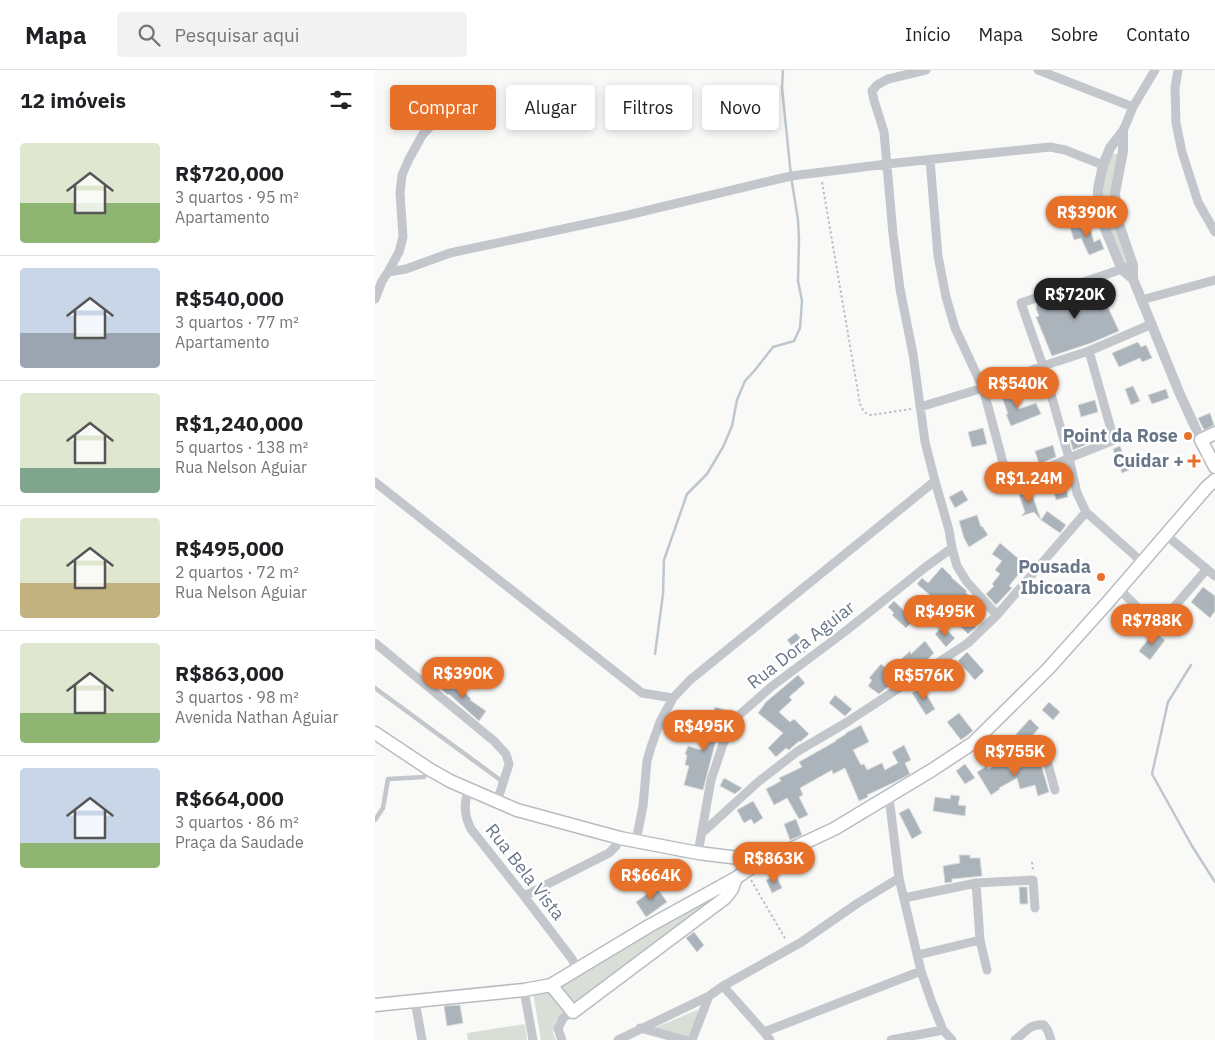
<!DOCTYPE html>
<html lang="pt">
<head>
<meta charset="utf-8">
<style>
  body { margin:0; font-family:"IBM Plex Sans",sans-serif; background:#f2f2f2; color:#202124; height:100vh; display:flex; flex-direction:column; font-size:19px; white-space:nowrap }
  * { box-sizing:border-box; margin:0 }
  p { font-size:16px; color:#757577 }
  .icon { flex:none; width:28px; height:28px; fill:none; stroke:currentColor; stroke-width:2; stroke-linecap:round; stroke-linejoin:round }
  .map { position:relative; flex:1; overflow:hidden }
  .panel { display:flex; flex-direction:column; background:#fff; width:375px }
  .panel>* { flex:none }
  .banner { position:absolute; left:15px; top:15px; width:475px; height:45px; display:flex; gap:10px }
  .price { position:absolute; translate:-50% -42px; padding:0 11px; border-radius:18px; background:#e8712a; color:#fff; font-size:16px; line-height:32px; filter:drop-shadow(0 1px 2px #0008) }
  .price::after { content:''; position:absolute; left:50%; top:30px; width:15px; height:11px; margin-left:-8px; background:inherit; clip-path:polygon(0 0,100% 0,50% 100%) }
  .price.current { background:#222; color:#fff }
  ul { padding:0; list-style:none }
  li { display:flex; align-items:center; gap:15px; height:125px; padding:0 20px }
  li+li { border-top:1px solid #e0e0e0 }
  li span { display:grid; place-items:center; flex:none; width:140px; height:100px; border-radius:5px; color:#555 }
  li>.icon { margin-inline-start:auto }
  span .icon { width:60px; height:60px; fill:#fffc; stroke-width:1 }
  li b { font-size:21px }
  h2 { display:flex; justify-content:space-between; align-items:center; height:60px; padding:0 20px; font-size:21px }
  .pill { padding:0 18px; border-radius:5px; background:#fff; box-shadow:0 2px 8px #0003; font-size:18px; line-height:45px }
  .pill.current { background:#e8712a; color:#fff }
  header { display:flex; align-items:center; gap:30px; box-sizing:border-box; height:70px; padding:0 25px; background:#fff; border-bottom:1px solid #e0e0e0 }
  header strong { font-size:24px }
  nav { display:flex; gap:28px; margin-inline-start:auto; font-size:18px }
  .search { width:350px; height:45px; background:#f2f2f2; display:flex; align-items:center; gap:12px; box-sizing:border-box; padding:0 18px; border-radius:5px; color:#757577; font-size:19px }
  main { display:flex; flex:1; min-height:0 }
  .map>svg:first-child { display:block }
</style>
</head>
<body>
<header>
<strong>Mapa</strong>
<div class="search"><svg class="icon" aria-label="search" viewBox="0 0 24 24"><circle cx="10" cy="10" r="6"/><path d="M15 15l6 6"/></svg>Pesquisar aqui</div>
<nav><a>Início</a><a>Mapa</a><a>Sobre</a><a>Contato</a></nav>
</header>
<main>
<section class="panel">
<h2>12 imóveis<svg class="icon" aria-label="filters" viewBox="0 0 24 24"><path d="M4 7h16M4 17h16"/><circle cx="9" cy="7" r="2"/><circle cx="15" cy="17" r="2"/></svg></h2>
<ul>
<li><span style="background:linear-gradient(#dfe7d0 60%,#8fb573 0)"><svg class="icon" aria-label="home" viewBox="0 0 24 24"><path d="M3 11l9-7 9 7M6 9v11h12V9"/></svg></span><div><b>R$720,000</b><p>3 quartos · 95 m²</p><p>Apartamento</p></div></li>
<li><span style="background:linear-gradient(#c9d6e8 65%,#9aa5b1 0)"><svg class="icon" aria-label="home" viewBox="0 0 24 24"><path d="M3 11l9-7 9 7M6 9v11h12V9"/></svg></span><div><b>R$540,000</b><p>3 quartos · 77 m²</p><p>Apartamento</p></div></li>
<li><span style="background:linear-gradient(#dfe7d0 75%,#7fa58c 0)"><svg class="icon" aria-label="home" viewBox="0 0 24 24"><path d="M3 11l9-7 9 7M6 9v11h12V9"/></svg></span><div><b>R$1,240,000</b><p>5 quartos · 138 m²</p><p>Rua Nelson Aguiar</p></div></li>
<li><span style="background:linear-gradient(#dfe7d0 65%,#c2b280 0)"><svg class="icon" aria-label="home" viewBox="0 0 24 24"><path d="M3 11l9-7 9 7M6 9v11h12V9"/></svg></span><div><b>R$495,000</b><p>2 quartos · 72 m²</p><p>Rua Nelson Aguiar</p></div></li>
<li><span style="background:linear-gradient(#dfe7d0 70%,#8fb573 0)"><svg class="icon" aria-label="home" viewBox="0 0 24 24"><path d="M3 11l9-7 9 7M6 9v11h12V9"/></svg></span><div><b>R$863,000</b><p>3 quartos · 98 m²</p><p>Avenida Nathan Aguiar</p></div></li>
<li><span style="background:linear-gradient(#c9d6e8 75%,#8fb573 0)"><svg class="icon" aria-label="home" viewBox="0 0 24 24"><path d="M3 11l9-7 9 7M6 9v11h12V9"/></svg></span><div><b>R$664,000</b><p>3 quartos · 86 m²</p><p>Praça da Saudade</p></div></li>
</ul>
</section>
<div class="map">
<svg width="840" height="970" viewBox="0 0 840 970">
  <rect width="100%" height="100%" fill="#f9faf8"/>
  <path fill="#d9dfd7" d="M736 84H742V88L737 143 743 166 752 192 748 195 727 137 728 113Z
    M333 827 335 831 200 936 185 916Z
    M175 920 189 942 181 951 178 963 181 970H166L158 923Z
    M322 940 325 942 319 969 277 959Z
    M150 954 152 970H93L92 963Z"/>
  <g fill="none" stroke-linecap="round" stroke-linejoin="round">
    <path stroke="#bdc7cd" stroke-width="2.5" d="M280 584 288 524 289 490 312 424 332 404 348 377 357 356 362 330 370 311 380 300 398 277 419 271 425 258 427 231 423 211 424 169 423 150 416 106 407 18 408 0
      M816 595 793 632 777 704 817 776 840 812"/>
  </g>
  <path fill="#abb3bb" stroke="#dbdcda" d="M713 152 719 172 725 169 729 179 714 185 706 168 699 170 695 157Z
    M722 214 744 261 716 273 677 286 661 247 664 246 661 239 662 234 691 225 692 228Z
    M763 272 766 277 771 275 777 288 767 292 765 288 744 297 737 283Z
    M758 316 765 331 756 335 750 319Z
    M636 317 644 339 661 333 666 344 636 356 631 344H633L625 321Z
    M791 319 794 328 777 334 773 325Z
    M720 330 723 342 706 347 703 335Z
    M835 343 839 355 829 360 823 348Z
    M608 358 612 374 597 377 593 362Z
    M711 363 715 373 698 380 695 369Z
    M678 375 681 387 664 394 660 381Z
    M745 376 754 400 747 403 738 379Z
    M688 403 693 427 681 430 675 406Z
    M587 420 593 430 580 438 574 427Z
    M656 420 659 430 666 450 659 442 646 446 650 442 644 425Z
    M672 441 691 455 685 463 666 450Z
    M602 445 606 457 607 456 613 465 594 477 589 468 584 451Z
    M625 473 651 495 634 516 637 518 621 535 611 524 619 516 617 514 625 504 620 500 627 491 617 484Z
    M567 497 577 507H576L592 521 591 523 600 531 584 550 542 514 547 508 553 513Z
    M828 517 840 526V541L835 548 816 532Z
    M519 531 539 550 531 558 517 545 519 543 513 537Z
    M589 546 601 557 593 564 582 553Z
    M565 559 571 564 573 561 580 568 571 577 560 564Z
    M779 562 790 570 775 590 764 581Z
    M421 563 434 578 426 586 412 570Z
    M550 571 559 583 548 594 533 605 522 593 535 581 536 584Z
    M592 582 609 601 600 610 583 591Z
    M506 594 517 604 510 613 514 616 504 624 493 616 497 610 494 608Z
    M570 597 582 612 572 620 560 605Z
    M423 605 430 613 414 627 417 630 404 642 415 652 419 649 434 664 425 672 424 671 414 680 411 678 401 687 393 678 408 663 383 643 391 632Z
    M75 609 87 619 96 629 95 630 111 641 104 651 74 624 73 625 66 619Z
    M547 617 560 639 551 645 537 623Z
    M460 625 477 639 470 646 454 633Z
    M674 632 685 642 678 650 667 640Z
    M340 637 354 641 351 652 348 651 344 668 343 671 341 670 328 720 309 715 314 696 310 695 312 685 310 684 313 676 326 680 330 659 334 660Z
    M584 643 598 661 586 670 572 652Z
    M655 649 664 658 651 673 641 664Z
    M486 655 494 672 478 680 486 695 489 694 492 700 507 693 510 700 523 693 517 682 529 675 536 690 530 693 535 704 520 712 492 725 493 727 484 731 470 698 458 704 457 700 425 718 428 725 424 727 433 745 424 749 412 728 399 735 391 719 406 711 404 708 427 697 424 692 461 671V670L471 664V663Z
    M665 691 674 722 663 726 660 715 645 719 642 708 624 718 625 719 616 725 602 702 612 696 613 699 626 693H631L635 700 654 695V693H656Z
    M590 694 600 708 590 714 581 701Z
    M349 708 367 718 366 719 360 724 345 716Z
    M576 725 585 726 583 735 591 736 590 746 558 741 560 727 575 729Z
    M378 731 388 748 379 754 376 749 369 753 362 740Z
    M534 738 547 763 537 769 524 743Z
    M421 749 427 765 415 770 409 754Z
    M584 785H595V788H605L607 806 577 809V812L570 813 568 796 585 793Z
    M401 805 407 818 397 823 391 810Z
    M280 815 292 832 271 847 261 832 272 824 270 822Z
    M644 817H652L653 834H645Z
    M319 862 329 875 322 882 311 868Z
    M85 935 88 953 72 956 69 936Z"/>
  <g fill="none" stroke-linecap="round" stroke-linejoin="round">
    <g stroke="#b8bcc2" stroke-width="15">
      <path id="secondary" d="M840 363 826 370 840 397
        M0 663 54 699 75 711 142 740 245 768 323 783 364 788 393 786 416 779 459 759 557 700 598 673 673 599 733 532 832 417 840 410
        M176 915 198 942 350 828 357 819 361 808
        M0 935 149 920 176 915 274 856 361 808 393 786"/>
    </g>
    <path stroke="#bdc0c3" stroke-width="2" stroke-dasharray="2.5 2.5" stroke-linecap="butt" d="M447 112 485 334 489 342 496 345 536 339
      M657 792 658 802
      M376 810 411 870"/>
    <path stroke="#c3c7cc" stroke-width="4.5" d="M0 618 128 712
      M0 750 8 738 13 709 49 707 53 699"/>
    <path stroke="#c3c7cc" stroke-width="9" d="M551 0 513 9 502 15 497 21 499 30 509 62 518 164 525 219 538 284 550 372 560 411 574 460 577 478 582 496 592 512 622 545
      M663 0 758 37
      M803 0 800 18 801 53 807 82 823 132 840 162
      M748 61 758 37 780 0
      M555 90 563 186 571 227 580 258 608 318 634 415 694 388 739 370 714 281
      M753 197 646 233 668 296 694 388 702 423 711 442 767 492
      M13 202 24 182 28 167 25 123 27 105 34 89 48 64 58 54 71 51
      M0 229 7 211 13 202 31 199 75 183 249 146 416 106 512 94 675 77 690 80 728 95
      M766 230 840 210
      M545 337 608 318 668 296 714 281 777 254
      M0 412 267 623 298 628
      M791 465 840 506
      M744 519 775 550C779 552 782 553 787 551L832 499
      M0 573 119 671 131 684 134 694 122 732
      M598 673 610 685 615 687H652L666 685 670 687 672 691 680 720
      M93 720C89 735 89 745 96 759L149 826 197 889 202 899
      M514 727 524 808 546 901 557 933 568 960 577 970
      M327 763 383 712 423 681 469 654 593 573 622 545 711 442
      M261 771 268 736 272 691 276 677 285 652 298 628 315 610 560 411
      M323 783 336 710 348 674 362 647 396 617 472 560 552 496 577 478
      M601 813 605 870 612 900
      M149 826 234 783 241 776 245 768
      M529 828 601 813 658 810 660 838
      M543 885 605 870
      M348 916 389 962 395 970
      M149 920 158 970
      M40 931 47 970
      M265 958 310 970
      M389 962 546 901
      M187 970 183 959 188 948 198 942
      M243 970 334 926 348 916 425 873 483 833 524 808
      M317 970 334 926
      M516 970 568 960
      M640 970C650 963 655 953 669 955L673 961 676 970"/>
    <path stroke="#c3c7cc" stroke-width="10" d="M748 61V81L740 123 741 137 743 151 758 195V209L804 322 826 370
      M748 61 735 78 728 95 723 119V137L729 156 747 200 758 209"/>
    <use href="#secondary" stroke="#fff" stroke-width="12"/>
  </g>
  <g fill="#e8712a" stroke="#fff" stroke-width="2">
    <circle cx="813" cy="366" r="5"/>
    <path d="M816.5 383.5h5v5h5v5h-5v5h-5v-5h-5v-5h5z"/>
    <circle cx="726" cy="507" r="5"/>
  </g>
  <g text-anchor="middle" stroke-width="5" stroke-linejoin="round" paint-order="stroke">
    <g font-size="18" font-weight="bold" fill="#687689" stroke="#fff" text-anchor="end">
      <text x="803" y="372">Point da Rose</text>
      <text x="809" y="397">Cuidar +</text>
      <text x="716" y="503">Pousada<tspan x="716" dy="21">Ibicoara</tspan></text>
    </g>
    <g font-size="18" fill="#687689" stroke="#fff">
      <text transform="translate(426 575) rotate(-38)" y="6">Rua Dora Aguiar</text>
      <text transform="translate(150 802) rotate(52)" y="6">Rua Bela Vista</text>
    </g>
  </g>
</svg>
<b class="price" style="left:712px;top:168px">R$390K</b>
<b class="price current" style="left:700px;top:250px">R$720K</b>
<b class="price" style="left:643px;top:339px">R$540K</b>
<b class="price" style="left:654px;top:434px">R$1.24M</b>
<b class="price" style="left:570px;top:567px">R$495K</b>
<b class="price" style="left:777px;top:576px">R$788K</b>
<b class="price" style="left:88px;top:629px">R$390K</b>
<b class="price" style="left:549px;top:631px">R$576K</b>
<b class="price" style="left:329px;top:682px">R$495K</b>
<b class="price" style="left:640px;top:707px">R$755K</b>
<b class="price" style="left:399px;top:814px">R$863K</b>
<b class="price" style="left:276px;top:831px">R$664K</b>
<div class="banner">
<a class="pill current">Comprar</a>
<a class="pill">Alugar</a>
<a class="pill">Filtros</a>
<a class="pill">Novo</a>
</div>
</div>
</main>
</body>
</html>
